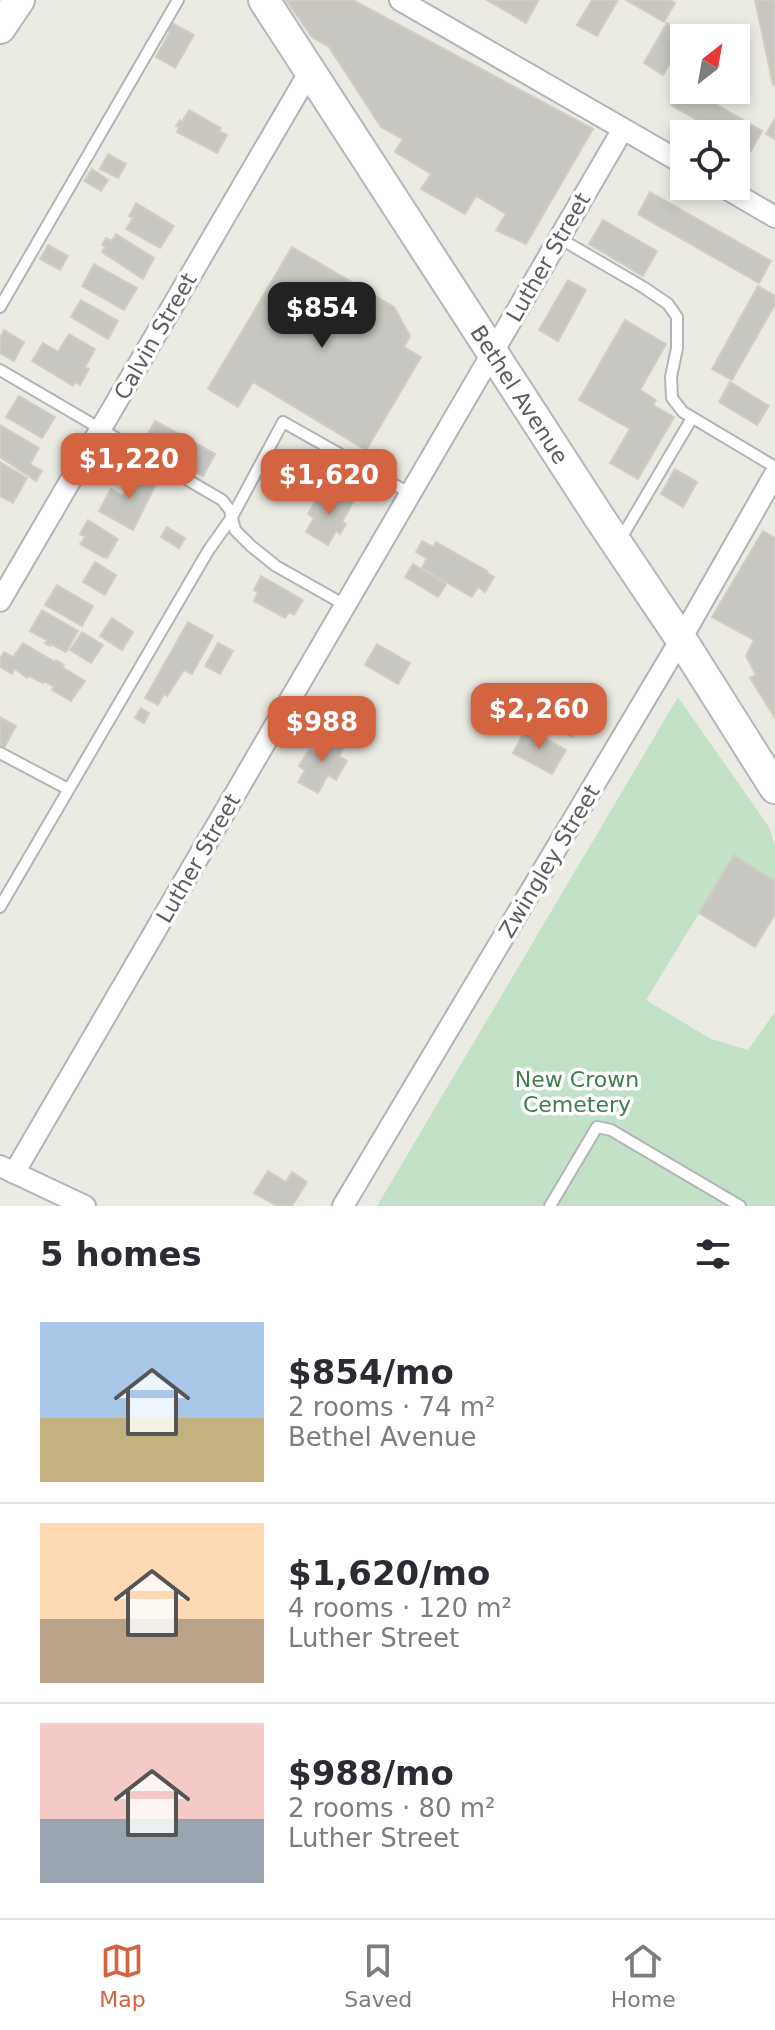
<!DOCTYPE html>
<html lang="en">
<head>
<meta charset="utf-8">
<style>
  body { margin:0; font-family:"DejaVu Sans",sans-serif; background:#f7f7f7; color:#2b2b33; height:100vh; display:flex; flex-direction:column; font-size:30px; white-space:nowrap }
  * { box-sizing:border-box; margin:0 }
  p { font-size:26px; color:#7c7c81 }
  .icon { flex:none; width:44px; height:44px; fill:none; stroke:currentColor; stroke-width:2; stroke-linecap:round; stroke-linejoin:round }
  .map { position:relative; height:1206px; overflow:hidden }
  .details { display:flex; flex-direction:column; background:#fff; flex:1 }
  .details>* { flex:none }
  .needle { width:52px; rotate:31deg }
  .buttons { position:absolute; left:670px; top:24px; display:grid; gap:16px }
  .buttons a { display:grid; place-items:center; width:80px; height:80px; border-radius:0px; background:#fff; box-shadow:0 4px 12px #0003; font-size:40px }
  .price { position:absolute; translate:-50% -68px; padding:0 18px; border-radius:16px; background:#d46441; color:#fff; font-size:26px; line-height:52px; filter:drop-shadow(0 2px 4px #0008) }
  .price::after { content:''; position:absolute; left:50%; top:48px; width:24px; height:18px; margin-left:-12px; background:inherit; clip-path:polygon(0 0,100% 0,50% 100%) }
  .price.current { background:#222; color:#fff }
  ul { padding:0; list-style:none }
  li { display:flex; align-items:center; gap:24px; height:200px; padding:0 40px }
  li+li { border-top:2px solid #e1e1e2 }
  li span { display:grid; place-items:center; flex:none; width:224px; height:160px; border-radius:0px; color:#555 }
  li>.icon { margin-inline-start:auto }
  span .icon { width:96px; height:96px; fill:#fffc; stroke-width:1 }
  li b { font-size:34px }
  h2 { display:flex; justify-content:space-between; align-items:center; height:96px; padding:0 40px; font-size:34px }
  .menu { display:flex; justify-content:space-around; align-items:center; height:112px; border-top:2px solid #e1e1e2; background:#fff; font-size:22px; color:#7c7c81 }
  .menu a { display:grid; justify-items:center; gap:4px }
  .menu .current { color:#d46441 }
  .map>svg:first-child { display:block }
</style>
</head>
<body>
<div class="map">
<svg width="775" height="1206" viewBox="0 0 775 1206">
  <rect width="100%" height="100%" fill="#ecebe3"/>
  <path fill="#c2e1c7" d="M678 697 769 827 775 845V881L734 856 646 1000 711 1039 748 1050 775 1012V1206H377Z"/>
  <path fill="#c7c6c0" stroke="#d0cec2" stroke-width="2" d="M286 0H353L593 129 526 244 496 230 506 214 476 196 465 214 421 189 431 174 395 152 403 139 381 127 329 47 312 37Z
    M487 0H535L538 1 526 23Z
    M592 0H618L597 36 577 25Z
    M626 0H670L675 3 664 22Z
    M755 0H775V84L773 85Z
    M172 23 194 35 175 68 156 57 170 32 168 31Z
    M667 23 687 34 663 75 644 63Z
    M682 85 684 90H691L762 131 751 151 736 143V134H721L671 105Z
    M189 110 221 128 219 131 227 135 217 153 177 132 179 127 176 126 180 120 182 122Z
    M775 119V139L766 134Z
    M108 154 126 164 118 178 100 169Z
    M92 169 108 180 101 191 84 181Z
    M650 192 771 261 759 283 638 214Z
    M136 203 174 226 160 248 126 229 133 218 129 216Z
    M603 220 657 251 643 276 589 244Z
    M116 234 154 258 143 279 102 252 105 247 102 245 106 238 112 241Z
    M48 245 68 256 60 270 40 259Z
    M292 247 394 307 410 336 404 347 421 357 366 450 253 382 238 407 208 389Z
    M94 264 137 288 124 310 82 286Z
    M568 280 586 290 558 341 539 330Z
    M758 286 775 296V304L732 380 712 369Z
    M81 300 118 321 108 339 71 317Z
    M625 320 666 344 640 390 656 400 653 405 674 417 638 479 610 463 630 429 579 400Z
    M4 330 24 342 14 361 0 353V338Z
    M69 334 95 349 85 367 89 369 80 385 76 382 73 386 32 361 43 343 58 352Z
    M730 382 769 406 757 425 719 402Z
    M19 396 55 417 42 438 6 417Z
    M155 421 215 454 203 476 143 443Z
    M0 425 39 448 30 464 42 471 36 481 0 457Z
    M0 462 27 478 13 503 0 496Z
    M675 469 697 482 683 507 661 494Z
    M137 471 157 482 133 530 99 511 111 489 123 496Z
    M331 489 353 502 342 522 346 524 340 534 336 531 328 545 306 532 314 518 308 514 316 500 323 504Z
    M88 520 118 539 107 558 103 556V557L80 544 85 537 80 534Z
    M167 527 185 538 179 548 161 537Z
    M763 531 775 538V718L750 678 756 675 746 656 754 640 712 617Z
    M422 541 433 547 436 542 487 571 486 572 494 577 485 592 478 587 472 597 422 568 427 558 416 552Z
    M95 562 116 575 105 595 83 582Z
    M413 564 446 584 438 597 405 577Z
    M261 576 303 600 294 615 289 612 285 618 254 601 258 592 254 590Z
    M57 585 93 606 82 626 45 605Z
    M42 610 78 631 66 652 51 644 50 646 45 643 47 640 30 631Z
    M112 618 133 632 122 650 100 636Z
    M188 622 213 636 192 674 184 670 167 696 164 694 158 705 145 698Z
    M82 632 103 645 91 663 70 650Z
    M23 643 55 662 56 660 64 665 62 667 85 681 71 701 52 690 54 687 44 681 43 683 29 676 27 678 15 669 12 674 0 667V659L4 652 13 657Z
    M218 643 233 651 220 674 205 666Z
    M377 644 410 663 398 684 365 665Z
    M545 691 574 708 572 712 582 719 572 737 539 719 542 714 534 710Z
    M141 708 149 713 144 723 135 718Z
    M0 717 16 726 4 748 0 746Z
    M526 728 566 750 552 774 513 753Z
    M325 735 345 746 339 756 347 761 336 780 328 775 318 793 298 782 305 770 299 766 309 750 315 753Z
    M734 855 775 881V914L755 947 699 913Z
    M268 1171 286 1182 292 1172 307 1182 292 1206H277L254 1193Z"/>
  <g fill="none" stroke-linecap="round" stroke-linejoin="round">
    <g stroke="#b3b4b9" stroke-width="14">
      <path id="lane" d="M559 238 643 287 668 304 677 317V348L671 377 672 398 683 412 775 467
        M0 307 178 0
        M0 370 222 500 230 510 235 530 251 546 276 566 345 605
        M620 540 692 418
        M0 753 68 789
        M0 907 208 551 232 517 283 422 411 494
        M550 1206 597 1127 611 1130 740 1206"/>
    </g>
    <g stroke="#b3b4b9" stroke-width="24">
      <path id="street" d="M400 0 684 164
        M722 186 775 217
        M0 601 310 71
        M0 1166 85 1206
        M14 1173 623 129
        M343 1206 681 639 775 474"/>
    </g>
    <g stroke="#b5b6bc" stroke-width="34">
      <g id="secondary">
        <path id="s1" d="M264 0 599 517 681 639 775 788"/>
        <path d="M0 28 19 0"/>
      </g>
    </g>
    <use href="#lane" stroke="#fff" stroke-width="10"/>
    <use href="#street" stroke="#fff" stroke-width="20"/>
    <use href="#secondary" stroke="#fff" stroke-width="30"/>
  </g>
  <g text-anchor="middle" stroke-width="7" stroke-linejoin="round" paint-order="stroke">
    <g font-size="22" fill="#5b5d62" stroke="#fff">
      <text transform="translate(548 257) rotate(-60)" y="8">Luther Street</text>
      <text transform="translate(155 336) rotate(-60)" y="8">Calvin Street</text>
      <text dy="8" stroke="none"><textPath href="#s1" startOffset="470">Bethel Avenue</textPath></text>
      <text transform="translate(198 858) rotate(-60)" y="8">Luther Street</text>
      <text transform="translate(549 861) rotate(-59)" y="8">Zwingley Street</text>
    </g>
    <g font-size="22" fill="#3e7e4b" stroke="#fff">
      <text x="577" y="1087">New Crown<tspan x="577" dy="25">Cemetery</tspan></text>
    </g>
  </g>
</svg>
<div class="buttons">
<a><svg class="needle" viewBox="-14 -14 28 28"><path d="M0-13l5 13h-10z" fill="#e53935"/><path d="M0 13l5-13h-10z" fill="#7c7c81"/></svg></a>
<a><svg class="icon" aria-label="locate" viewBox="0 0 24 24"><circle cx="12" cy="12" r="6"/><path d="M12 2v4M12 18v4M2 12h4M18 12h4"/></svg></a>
</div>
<b class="price current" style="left:322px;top:350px">$854</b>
<b class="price" style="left:129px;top:501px">$1,220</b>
<b class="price" style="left:329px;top:517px">$1,620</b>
<b class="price" style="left:539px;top:751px">$2,260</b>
<b class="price" style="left:322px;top:764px">$988</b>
</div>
<section class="details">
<h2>5 homes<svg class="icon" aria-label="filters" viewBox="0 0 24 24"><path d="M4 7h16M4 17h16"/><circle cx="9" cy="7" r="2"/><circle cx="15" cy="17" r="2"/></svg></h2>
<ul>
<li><span style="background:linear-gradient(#a9c7e8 60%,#c2b280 0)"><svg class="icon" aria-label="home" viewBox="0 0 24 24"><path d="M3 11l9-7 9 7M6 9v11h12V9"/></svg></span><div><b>$854/mo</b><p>2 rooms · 74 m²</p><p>Bethel Avenue</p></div></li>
<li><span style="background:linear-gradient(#ffd9b3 60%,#b9a48a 0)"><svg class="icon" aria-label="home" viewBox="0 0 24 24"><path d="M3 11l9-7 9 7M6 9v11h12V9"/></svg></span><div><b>$1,620/mo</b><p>4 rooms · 120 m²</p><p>Luther Street</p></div></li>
<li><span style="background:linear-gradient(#f6c9c9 60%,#9aa5b1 0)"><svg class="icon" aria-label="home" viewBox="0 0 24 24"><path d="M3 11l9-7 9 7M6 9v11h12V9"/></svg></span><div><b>$988/mo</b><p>2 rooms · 80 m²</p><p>Luther Street</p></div></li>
</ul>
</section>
<nav class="menu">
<a class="current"><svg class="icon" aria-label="map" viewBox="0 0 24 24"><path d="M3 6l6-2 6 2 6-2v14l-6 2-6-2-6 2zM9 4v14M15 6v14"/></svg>Map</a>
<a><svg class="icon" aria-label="saved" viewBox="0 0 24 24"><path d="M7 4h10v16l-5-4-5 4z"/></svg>Saved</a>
<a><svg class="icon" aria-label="home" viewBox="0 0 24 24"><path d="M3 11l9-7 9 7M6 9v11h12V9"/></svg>Home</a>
</nav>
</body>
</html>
